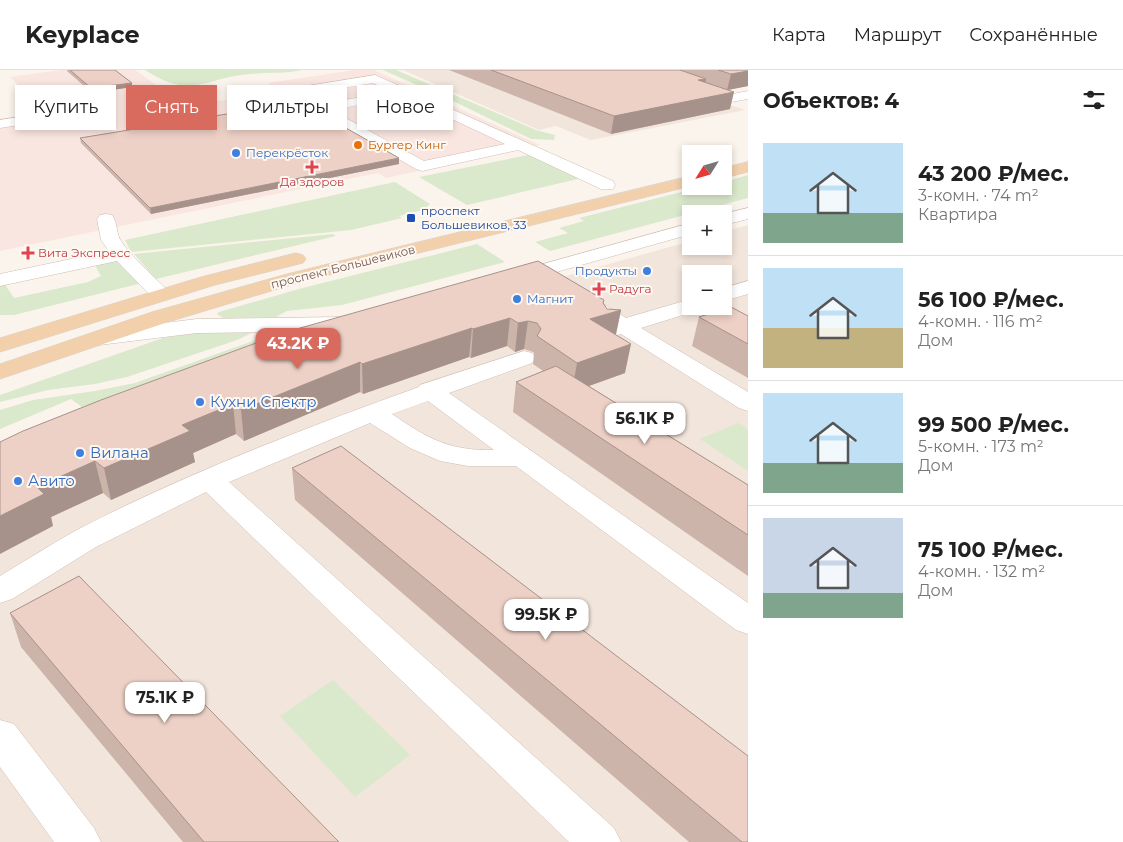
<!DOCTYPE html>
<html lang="ru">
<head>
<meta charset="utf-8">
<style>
  body { margin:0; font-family:Montserrat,sans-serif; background:#f2f2f2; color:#222; height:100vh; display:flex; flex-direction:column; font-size:19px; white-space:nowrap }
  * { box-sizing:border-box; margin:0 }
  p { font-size:16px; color:#767676 }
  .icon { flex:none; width:28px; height:28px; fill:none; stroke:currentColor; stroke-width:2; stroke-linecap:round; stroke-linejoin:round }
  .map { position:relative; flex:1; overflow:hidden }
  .details { display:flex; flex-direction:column; background:#fff; width:375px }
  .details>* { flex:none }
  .top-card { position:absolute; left:15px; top:15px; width:475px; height:45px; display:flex; gap:10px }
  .needle { width:32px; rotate:233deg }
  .controls { position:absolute; left:682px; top:75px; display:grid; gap:10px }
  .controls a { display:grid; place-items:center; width:50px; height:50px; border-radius:0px; background:#fff; box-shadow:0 2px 8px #0003; font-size:25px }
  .price { position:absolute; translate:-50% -42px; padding:0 11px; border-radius:10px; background:#fff; color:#222; font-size:16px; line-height:32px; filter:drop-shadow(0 1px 2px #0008) }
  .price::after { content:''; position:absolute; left:50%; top:30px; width:15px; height:11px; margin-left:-8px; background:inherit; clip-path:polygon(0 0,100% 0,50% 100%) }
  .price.selected { background:#d86b5e; color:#fff }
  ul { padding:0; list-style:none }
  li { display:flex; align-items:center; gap:15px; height:125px; padding:0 15px }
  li+li { border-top:1px solid #e0e0e0 }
  li span { display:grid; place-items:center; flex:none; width:140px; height:100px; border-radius:0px; color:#555 }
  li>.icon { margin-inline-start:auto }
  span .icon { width:60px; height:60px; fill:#fffc; stroke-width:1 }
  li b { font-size:21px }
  h2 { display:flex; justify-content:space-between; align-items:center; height:60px; padding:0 15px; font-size:21px }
  .pill { padding:0 18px; border-radius:0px; background:#fff; box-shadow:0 2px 8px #0003; font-size:18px; line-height:45px }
  .pill.selected { background:#d86b5e; color:#fff }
  header { display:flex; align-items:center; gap:30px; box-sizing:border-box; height:70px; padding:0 25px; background:#fff; border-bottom:1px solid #e0e0e0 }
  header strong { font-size:24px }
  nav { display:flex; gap:28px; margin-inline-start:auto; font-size:18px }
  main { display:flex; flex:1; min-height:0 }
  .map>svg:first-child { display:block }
</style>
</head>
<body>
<header>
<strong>Keyplace</strong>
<nav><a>Карта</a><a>Маршрут</a><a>Сохранённые</a></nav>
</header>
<main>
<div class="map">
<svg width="748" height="772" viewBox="0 0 748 772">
  <rect width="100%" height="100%" fill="#fbf4ec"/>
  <path fill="#f2e5db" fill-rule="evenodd" d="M403 0H625L745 40 591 70 556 56 539 60Z
    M748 155V772H0V405L484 229 691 171V176H724V162ZM691 204H724V236H691Z"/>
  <path fill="#fae6e1" d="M62 0H135L187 36 281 21 268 13 354 0H374L540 75 386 108 378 103 0 181V50L46 43 10 7Z"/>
  <path fill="#dae8cb" d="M145 0H301C284 4 269 2 251 4 204 7 193 31 145 0Z
    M383 0H396L536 60 555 65 554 70 531 69 449 29Z
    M528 85 582 108 467 135 419 107Z
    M748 105V128L550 181 535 172 568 163 559 158 584 151 579 148 705 116H724V112Z
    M395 112 430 134 423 140 399 146 402 148 351 160 131 182 125 170Z
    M333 164 336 166 156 209 134 184Z
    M477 174 505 192 342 235 287 241 276 247 223 248 217 244 219 242 299 219Z
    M115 188 142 213 14 245H0V212L4 213 14 228 88 212 101 206 93 192Z
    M258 260 237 270 127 307 95 314 48 320 0 332V325L163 268 195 263Z
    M270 260 282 261 283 263 82 337 71 329 0 359V340L33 330 95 321 135 313 253 271 261 268Z
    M738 353 748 359V401L700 369Z
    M333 610 410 685 355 727 280 646Z"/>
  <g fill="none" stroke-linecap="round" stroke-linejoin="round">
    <g stroke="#cfbdb5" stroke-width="1">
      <path id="minor" d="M642 0H660L732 24 748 21V29L731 32 726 31 644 3Z
        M375 5 613 111 615 115 613 119H601L518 80 422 101 416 99 283 23 289 19ZM373 13 392 22 320 34 302 25ZM405 27 505 74 424 91 331 40Z
        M59 41 66 45 64 48 0 58V50Z
        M748 138V149L724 155V144Z
        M106 144 112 145C118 153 116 164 121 171 134 190 153 205 168 221L172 225 168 229 161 231 154 229 117 191 0 216V204L109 181 101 170 97 149 100 145Z
        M691 153V164L514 214 507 212 504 208 507 204Z
        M748 211V224L724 231V218Z
        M587 228 595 229 626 248 691 229V236H701L699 240 641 258 748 322V341L739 338 621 264 611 267 603 265 600 260 605 255 579 239 576 234 579 229Z
        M343 247 351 249 354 254 351 259 343 261 197 263 99 275 91 273 88 268 91 263 99 261 197 249Z
        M524 281 532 283 536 288 532 293 449 323 748 533V564L736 560 516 396H468L440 391 410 378 370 353 229 412 614 758 621 772H569L206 422 96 477 12 529 0 533V506C25 491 50 475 75 461 182 405 305 358 419 317L420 315ZM428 331 494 380C450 381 428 369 392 344Z
        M0 650 14 654 94 758 101 772H54L0 697Z"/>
    </g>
    <g stroke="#d8d1ce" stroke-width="1">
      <path id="major" d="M748 92V102L724 108V98Z
        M691 106V116L301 212 168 252 0 309V294L152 242 287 204Z
        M296 183 303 185 306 189 303 193 215 215 0 282V268L201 207Z"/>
    </g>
    <use href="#minor" fill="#fff" fill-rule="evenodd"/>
    <use href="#major" fill="#f2d0ac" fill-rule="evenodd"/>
  </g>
  <path fill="#cdb4aa" d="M67 0H115L132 13V17L92 23 67 1Z
    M449 0H748V16L729 20 730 39 611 64Z
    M80 68 399 94 151 144 81 73Z
    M604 234 607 239 621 240 616 265 625 303 589 316 748 415V506L513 342 516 312 543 301 533 294 534 283 533 282 524 279 515 282 507 276 471 288 469 287 363 324 360 322 244 371 236 364 193 383 195 392 111 430 103 423 51 447 53 456 0 372 286 262Z
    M748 246V308L692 276 699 247Z
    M292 398 748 772H689L295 430Z
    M10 543 339 772H183L21 577Z"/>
  <path fill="#a7928b" d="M748 1V16L727 20 731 4Z
    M706 9 703 25 698 10Z
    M132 13V17L92 23 91 18Z
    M734 22 730 39 611 64 614 46Z
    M399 88V94L151 144 150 138Z
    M604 230 602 246 621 240 615 268 590 249 603 233Z
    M510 248 507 276 471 288 473 259Z
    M528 251 524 279 515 282 518 253Z
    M472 258 469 287 363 324 362 294Z
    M631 274 625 303 572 322 577 293Z
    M360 292V322L244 371 241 340Z
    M233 334 236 364 193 383 195 392 111 430 104 398 182 355Z
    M95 391 103 423 51 447 53 456 0 484V446L37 417Z"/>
  <path fill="#eed1c6" stroke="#a7928b" d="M70 0H115L132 13 91 18Z
    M491 0H680L706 9 698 10 734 22 614 46Z
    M718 0H748V1L731 4Z
    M300 32 399 88 150 138 80 68Z
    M538 191 604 230 603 233 607 239 621 240 590 249 631 274 577 293 537 266 541 259 537 253 528 251 518 253 510 248 473 259 472 258 362 294 360 292 241 340 233 334 182 355 190 361 104 398 95 391 37 417 44 424 0 446V372L23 361 101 330 286 262Z
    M731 237 748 246V274L699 247Z
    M556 296 748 415V465L516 312Z
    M341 376 748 686V772H742L292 398Z
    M79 506 339 772H204L10 543Z"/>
  <circle fill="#e8710a" stroke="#fef8f3" stroke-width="2" cx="358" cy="75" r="5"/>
  <g fill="#3f7fe0" stroke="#fef8f3" stroke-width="2">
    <circle cx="236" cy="83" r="5"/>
    <circle cx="647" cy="201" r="5"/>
    <circle cx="517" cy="229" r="5"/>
    <circle cx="200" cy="332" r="5"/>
    <circle cx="80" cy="383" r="5"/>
    <circle cx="18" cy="411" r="5"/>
  </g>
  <g fill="#e0444e" stroke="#fef8f3" stroke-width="2">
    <path d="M309.5 89.5h5v5h5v5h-5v5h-5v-5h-5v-5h5z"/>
    <path d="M25.5 175.5h5v5h5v5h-5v5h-5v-5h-5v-5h5z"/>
    <path d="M596.5 211.5h5v5h5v5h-5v5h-5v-5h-5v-5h5z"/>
  </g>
  <rect fill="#1a4fb4" stroke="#fef8f3" stroke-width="2" x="406" y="143" width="10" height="10" rx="2.5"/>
  <g text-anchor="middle" stroke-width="4" stroke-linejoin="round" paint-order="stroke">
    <g font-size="12" fill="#c56008" stroke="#fef8f3" text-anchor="start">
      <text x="368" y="79">Бургер Кинг</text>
    </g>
    <g font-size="12" fill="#366cbe" stroke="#fef8f3" text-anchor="start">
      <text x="246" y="87">Перекрёсток</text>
      <text x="637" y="205" text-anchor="end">Продукты</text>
      <text x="527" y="233">Магнит</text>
    </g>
    <g font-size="12" fill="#be3a42" stroke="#fef8f3" text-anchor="start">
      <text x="312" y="116" text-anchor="middle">Да здоров</text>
      <text x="38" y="187">Вита Экспресс</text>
      <text x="609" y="223">Радуга</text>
    </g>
    <g font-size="12" fill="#164399" stroke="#fef8f3" text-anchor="start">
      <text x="421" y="145">проспект<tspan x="421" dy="14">Большевиков, 33</tspan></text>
    </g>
    <g font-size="12" fill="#755951" stroke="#fef8f3">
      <text transform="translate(343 197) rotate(-14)" y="4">проспект Большевиков</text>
    </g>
    <g font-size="15" fill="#366cbe" stroke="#fef8f3" text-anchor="start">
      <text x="210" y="337">Кухни Спектр</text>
      <text x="90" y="388">Вилана</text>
      <text x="28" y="416">Авито</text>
    </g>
  </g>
</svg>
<div class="controls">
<a><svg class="needle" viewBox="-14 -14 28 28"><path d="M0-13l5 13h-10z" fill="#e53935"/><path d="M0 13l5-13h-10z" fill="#767676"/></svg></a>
<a>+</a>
<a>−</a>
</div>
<b class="price selected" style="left:298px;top:300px">43.2K ₽</b>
<b class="price" style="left:645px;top:375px">56.1K ₽</b>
<b class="price" style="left:546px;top:571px">99.5K ₽</b>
<b class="price" style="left:165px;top:654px">75.1K ₽</b>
<div class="top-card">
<a class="pill">Купить</a>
<a class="pill selected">Снять</a>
<a class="pill">Фильтры</a>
<a class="pill">Новое</a>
</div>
</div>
<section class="details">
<h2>Объектов: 4<svg class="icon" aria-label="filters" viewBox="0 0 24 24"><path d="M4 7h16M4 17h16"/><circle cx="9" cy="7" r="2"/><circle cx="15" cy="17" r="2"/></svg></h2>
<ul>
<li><span style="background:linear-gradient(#bfe0f5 70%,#7fa58c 0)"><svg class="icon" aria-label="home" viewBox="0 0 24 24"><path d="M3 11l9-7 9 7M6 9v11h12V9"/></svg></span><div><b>43 200 ₽/мес.</b><p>3-комн. · 74 m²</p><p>Квартира</p></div></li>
<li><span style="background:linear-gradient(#bfe0f5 60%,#c2b280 0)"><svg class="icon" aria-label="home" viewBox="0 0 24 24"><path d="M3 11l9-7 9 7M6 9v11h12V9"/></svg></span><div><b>56 100 ₽/мес.</b><p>4-комн. · 116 m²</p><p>Дом</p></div></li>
<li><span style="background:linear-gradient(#bfe0f5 70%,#7fa58c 0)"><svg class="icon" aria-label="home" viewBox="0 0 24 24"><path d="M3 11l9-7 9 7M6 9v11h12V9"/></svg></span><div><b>99 500 ₽/мес.</b><p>5-комн. · 173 m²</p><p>Дом</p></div></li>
<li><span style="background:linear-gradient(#c9d6e8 75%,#7fa58c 0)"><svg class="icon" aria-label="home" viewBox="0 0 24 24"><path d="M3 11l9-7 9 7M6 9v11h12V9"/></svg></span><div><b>75 100 ₽/мес.</b><p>4-комн. · 132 m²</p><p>Дом</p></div></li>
</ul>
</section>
</main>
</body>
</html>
